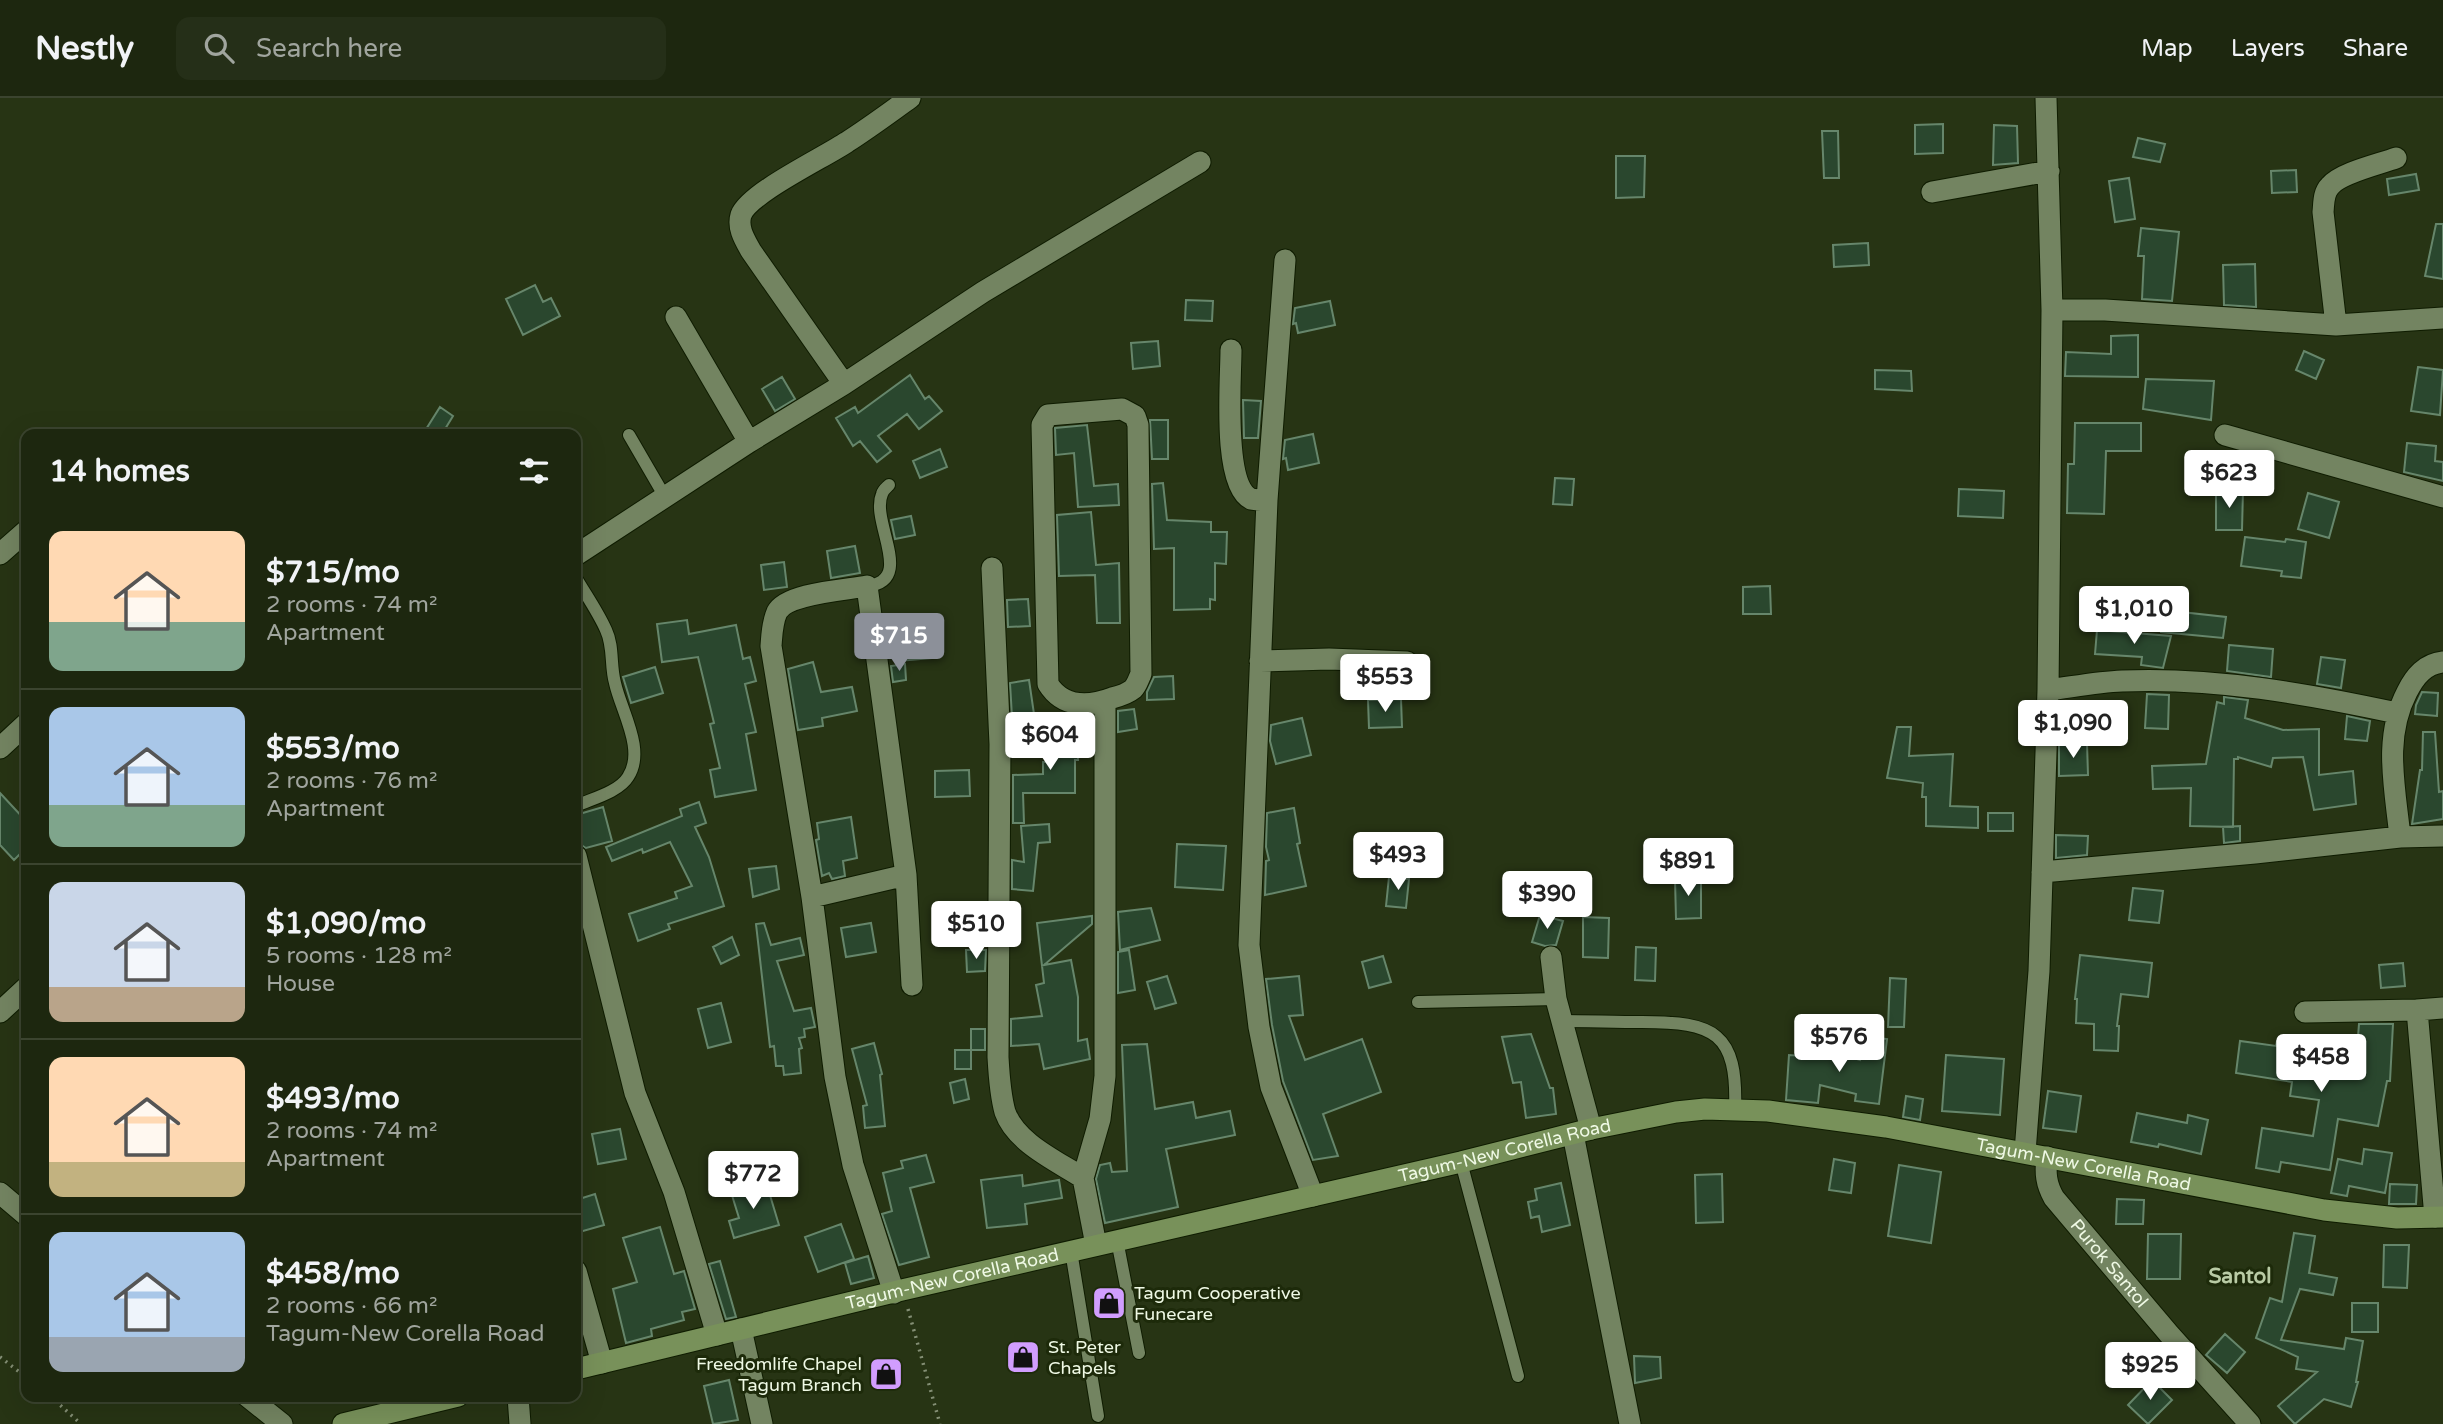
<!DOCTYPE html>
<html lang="en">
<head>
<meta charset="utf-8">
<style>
  body { margin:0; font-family:"Varela Round",sans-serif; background:#252f18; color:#f1f3f6; height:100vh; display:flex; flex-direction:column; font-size:26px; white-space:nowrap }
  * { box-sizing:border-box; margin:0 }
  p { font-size:23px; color:#a0a59e }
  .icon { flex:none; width:38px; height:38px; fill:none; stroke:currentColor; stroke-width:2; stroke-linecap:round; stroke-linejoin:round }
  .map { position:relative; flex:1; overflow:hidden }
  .details { position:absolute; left:21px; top:331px; width:560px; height:973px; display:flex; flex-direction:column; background:#1d270f; border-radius:14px; box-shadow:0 7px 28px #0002,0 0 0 2px #3b442f }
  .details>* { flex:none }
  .price { position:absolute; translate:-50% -60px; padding:0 16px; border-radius:7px; background:#fff; color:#222; font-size:23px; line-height:46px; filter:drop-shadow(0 2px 4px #0008) }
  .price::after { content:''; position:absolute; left:50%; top:42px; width:21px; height:16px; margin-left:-10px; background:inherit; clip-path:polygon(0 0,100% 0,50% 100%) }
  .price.current { background:#8c9099; color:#fff }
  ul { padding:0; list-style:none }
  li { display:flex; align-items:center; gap:21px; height:175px; padding:0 28px }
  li+li { border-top:2px solid #3b442f }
  li span { display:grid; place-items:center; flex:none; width:196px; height:140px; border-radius:14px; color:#555 }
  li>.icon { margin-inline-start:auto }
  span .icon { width:84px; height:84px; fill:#fffc; stroke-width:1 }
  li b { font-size:30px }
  h2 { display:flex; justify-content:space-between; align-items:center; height:84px; padding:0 28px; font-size:30px }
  header { display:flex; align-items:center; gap:42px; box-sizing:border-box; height:98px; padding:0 35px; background:#1d270f; border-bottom:2px solid #3b442f }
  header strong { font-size:33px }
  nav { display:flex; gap:38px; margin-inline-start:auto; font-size:24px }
  .search { width:490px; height:63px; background:#252f18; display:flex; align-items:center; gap:18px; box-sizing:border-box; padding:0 24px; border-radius:14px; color:#a0a59e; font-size:26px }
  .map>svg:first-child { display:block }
</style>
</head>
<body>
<header>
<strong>Nestly</strong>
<div class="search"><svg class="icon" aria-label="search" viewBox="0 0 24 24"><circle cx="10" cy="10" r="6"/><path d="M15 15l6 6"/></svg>Search here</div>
<nav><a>Map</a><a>Layers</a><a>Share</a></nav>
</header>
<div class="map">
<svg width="2443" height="1326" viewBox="0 0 2443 1326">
  <rect width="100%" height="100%" fill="#273414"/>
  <path fill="#2a472e" stroke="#66866b" stroke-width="2" d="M1943 26V55L1915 56V27Z
    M1994 27 2017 28 2018 65 1993 67Z
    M1822 33H1838L1839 80H1824Z
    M2138 40 2165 46 2160 64 2133 59Z
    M1616 58H1645L1644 99 1616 100Z
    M2296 72 2297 94 2272 95 2271 73Z
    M2416 76 2419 92 2389 97 2387 81Z
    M2129 80 2135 121 2115 124 2109 83Z
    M2436 126H2443V181L2425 178Z
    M2141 130 2179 134 2172 203 2142 201 2144 158H2138Z
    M1868 145 1869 167 1834 169 1833 147Z
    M2255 166 2256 209 2224 207 2223 167Z
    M535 187 543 204 551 200 560 218 523 237 506 201Z
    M1186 202 1213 203 1212 223 1185 222Z
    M1330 203 1335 227 1298 235 1296 225 1293 226 1295 210Z
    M2138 237V279L2065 278 2066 254 2111 256V238Z
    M1158 243 1160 268 1133 271 1131 245Z
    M2304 253 2324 262 2316 281 2296 272Z
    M2418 269 2443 272 2440 317 2411 313Z
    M1875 272 1911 273 1912 293 1875 291Z
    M910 277 925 301 929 298 942 313 919 331 907 316 878 338 891 353 877 364 860 343 853 348 836 320 855 309 858 315Z
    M782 279 795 301 775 313 762 291Z
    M2146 281 2214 283 2211 322 2143 311Z
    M1243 302 1261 303 1258 340H1244Z
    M440 309 453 318 442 336H423Z
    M1150 322H1168V361H1152Z
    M2075 325H2141V353H2106L2104 416 2067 415 2068 366H2074Z
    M1087 327 1094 388 1118 386 1119 407 1078 409 1074 355 1056 357 1055 330Z
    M1313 336 1319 365 1288 372 1286 360 1283 361 1285 342Z
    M2407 345 2436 348 2435 363 2443 364V383L2404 374Z
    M940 351 947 369 920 380 913 363Z
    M1555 380 1574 381 1572 407 1553 406Z
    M1163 385 1167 422 1211 424V434H1227L1226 466 1215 465V502L1210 501V511L1174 512V450L1154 451 1152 386Z
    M1959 391 2004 393 2003 420 1958 418Z
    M2216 391 2243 392 2242 432H2216Z
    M2308 395 2339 404 2329 440 2298 431Z
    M1091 414 1096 467 1119 465 1120 525H1097L1095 477 1059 478 1057 417Z
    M911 418 915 437 895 441 891 422Z
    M2245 439 2285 444 2286 441 2306 444 2301 480 2281 478 2282 473 2241 468Z
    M855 448 860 475 831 480 827 453Z
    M784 464 787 489 764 492 761 467Z
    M1770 488 1771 516H1743V489Z
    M1028 501 1030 528 1008 529 1007 502Z
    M2163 512 2226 519 2223 540 2161 534Z
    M687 522 689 536 736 527 743 561 750 559 756 583 745 586 756 634 746 636 756 692 715 699 710 672 720 670 710 626 714 625 698 559 662 564 657 526Z
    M2097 532 2171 538 2163 570 2141 567 2142 559 2095 556Z
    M928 533 931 560 899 563 896 537Z
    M2229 547 2273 551 2271 579 2227 573Z
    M2321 559 2345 562 2341 590 2317 586Z
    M813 564 821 594 852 589 857 613 822 620 823 628 798 632 788 571Z
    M905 566 906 582 893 584 891 568Z
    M655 569 663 595 631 605 623 579Z
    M1173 578 1174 601 1147 602V594L1154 579Z
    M1029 582 1034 616 1012 619 1010 585Z
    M2422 594 2438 595 2437 618 2415 616 2416 607Z
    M2147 596 2169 597 2168 631 2145 630Z
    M2224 599 2248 602 2245 620 2283 632 2319 631V677L2353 673 2356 706 2314 712 2303 659 2273 660 2271 669 2238 659V661H2234L2233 729 2190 728 2191 690 2153 691 2152 668 2206 666 2217 604 2224 606Z
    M1401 601 1402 629 1369 630 1368 602Z
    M1134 611 1137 631 1118 634V613Z
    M2347 618 2370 623 2367 643 2345 641Z
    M1302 620 1311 657 1276 666 1270 643 1271 627Z
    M1897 629H1911L1909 658 1953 656 1950 708 1978 709V730L1926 728V699H1922L1923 685 1887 680Z
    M1077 631 1078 662H1075V695H1023L1024 725H1013V677L1043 676V664H1049L1048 632Z
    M2423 634H2435L2439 694 2443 693V721L2412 726 2420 672H2422Z
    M2087 645 2088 677 2059 678V646Z
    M969 672 970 698 935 699V673Z
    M0 695 26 723V750L14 762 0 747Z
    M699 704 706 725 695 729 709 759 724 808 668 826 670 831 638 843 629 816 677 800 675 794 692 788 670 744 643 755 642 751 612 763 606 749 682 718 680 711Z
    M603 709 612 743 586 750 578 745 576 717Z
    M1294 710 1300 745 1297 746 1306 788 1265 797 1266 763 1269 762 1266 749 1267 715Z
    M1988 715H2013V733H1988Z
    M851 719 857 760 843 763 845 778 832 781 829 775 822 778 816 742 819 741 817 725Z
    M1049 726 1050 744 1038 745 1033 793 1012 791V762L1024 764 1021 728Z
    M2240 728V743L2224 745 2223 729Z
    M2056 737 2088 738 2087 757 2056 760Z
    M1177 746 1226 748 1223 792 1175 789Z
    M776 768 779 791 753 799 749 771Z
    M1389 779 1409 781 1406 810 1386 808Z
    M1701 780V820L1676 821 1675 781Z
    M2133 790 2163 793 2159 825 2129 822Z
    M1151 810 1160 842 1120 852 1118 814Z
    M1540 817 1563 823 1556 847 1545 848 1532 844Z
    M1092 818V826L1044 867 1071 862 1078 899V943L1087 941 1090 961 1044 971 1039 946 1011 948V921L1042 918 1036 887 1044 885 1037 825Z
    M1583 819 1609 820 1608 860 1583 859Z
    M764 825 771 847 800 840 804 857 777 863 794 913 811 910 815 929 804 931 805 939 799 940 802 950 799 951 801 975 784 977 783 968H776L774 948 770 949 756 826Z
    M871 825 876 854 846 859 841 830Z
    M732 839 739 857 721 866 713 849Z
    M1636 849 1656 850 1655 883 1635 882Z
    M966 852H986L985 873 967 874Z
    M1129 852 1135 892 1118 895V854Z
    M2080 857 2152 865 2148 899 2121 896 2117 928H2119L2118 953 2094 952V926L2076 925 2077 901H2075Z
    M1383 858 1391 884 1369 890 1362 864Z
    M2403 865 2405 888 2381 890 2379 867Z
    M1167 878 1176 905 1155 911 1147 884Z
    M1299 878 1303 917 1289 918 1305 962 1362 941 1381 994 1323 1016 1338 1058 1313 1062 1283 983 1272 927 1266 881Z
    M1890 880 1906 881 1904 929H1888Z
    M721 905 731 944 708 950 698 911Z
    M2359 926H2393L2390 983H2387L2378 1028 2338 1021 2330 1072 2281 1064 2279 1074 2256 1070 2262 1030 2313 1038 2319 1002 2290 998 2292 984 2236 975 2240 943 2276 948 2277 943 2296 946 2294 956 2319 960 2318 970 2355 976Z
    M971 931H985V952H971Z
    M1531 936 1550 990H1553L1556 1016 1526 1020 1521 984 1513 985 1502 939Z
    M1863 938 1887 941 1879 1006 1855 1003 1856 996 1820 987 1818 1005 1786 1002 1789 957 1834 960 1836 955 1860 962Z
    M874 945 882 976 880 977 885 1028 865 1030 863 1008 867 1007 852 951Z
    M1147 946 1155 1011 1193 1004 1196 1020 1230 1013 1235 1037 1166 1051 1178 1109 1105 1125 1096 1081 1100 1067 1110 1065 1112 1074 1127 1073 1122 947Z
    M955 952H971V971H955Z
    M1946 957 2004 961 2000 1017 1942 1013Z
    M965 981 969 1001 954 1005 950 985Z
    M2048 993 2081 998 2076 1034 2043 1030Z
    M1906 998 1923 1001 1920 1022 1903 1019Z
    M2137 1015 2187 1025 2188 1017 2208 1022 2201 1056 2159 1046 2158 1049 2131 1044Z
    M620 1031 626 1061 598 1066 592 1036Z
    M2364 1051 2392 1055 2385 1095 2349 1088 2347 1098 2331 1095 2338 1061 2362 1066Z
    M926 1057 934 1084 910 1090 929 1159 899 1167 882 1116 892 1113 883 1075 903 1070 901 1063Z
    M1834 1061 1855 1065 1851 1095 1829 1092Z
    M1899 1067 1941 1074 1931 1145 1888 1138Z
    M1722 1076 1723 1124 1696 1125 1695 1077Z
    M1022 1077 1023 1088 1059 1082 1062 1100 1025 1106 1027 1126 987 1130 981 1082Z
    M766 1084 779 1127 734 1140 729 1123 739 1120 731 1094Z
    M1561 1085 1570 1127 1542 1134 1539 1118 1531 1120 1528 1104 1537 1102 1535 1091Z
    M2390 1086 2417 1087 2416 1106H2389Z
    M595 1096 604 1127 576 1135V1102Z
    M2117 1101 2144 1102 2143 1126H2116Z
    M841 1126 854 1161 818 1174 805 1139Z
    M660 1129 674 1176 684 1173 695 1211 682 1214 684 1222 651 1231 652 1238 626 1245 613 1191 637 1184 623 1140Z
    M2294 1135 2315 1138 2309 1175 2337 1180 2333 1197 2300 1191 2281 1242 2344 1251 2346 1240 2363 1243 2356 1284H2358L2351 1309 2324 1301 2295 1326 2278 1308 2317 1274 2296 1271 2298 1259 2256 1240 2270 1200 2282 1204Z
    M2148 1136H2181L2180 1181H2147Z
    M2384 1147H2409L2407 1190 2383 1189Z
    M868 1158 874 1180 851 1186 845 1165Z
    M720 1163 736 1219 726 1221 709 1166Z
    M2352 1205H2378V1234H2352Z
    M2225 1236 2245 1254 2227 1275 2206 1257Z
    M1634 1258 1660 1259 1661 1280 1635 1285Z
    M729 1282 738 1322 713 1326 704 1288Z
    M2152 1282 2172 1302 2148 1326 2128 1307Z"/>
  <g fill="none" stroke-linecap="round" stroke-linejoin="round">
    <g stroke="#0f1c00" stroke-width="14">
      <path id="service" d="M629 337 665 399
        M576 480C586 497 598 514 606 532 614 549 610 567 615 585 621 613 646 652 628 679 619 694 591 701 576 708
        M867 488C916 483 870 424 882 396 883 392 886 390 889 387
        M1418 904 1556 901
        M1561 923C1588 923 1615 924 1642 924 1714 924 1738 934 1735 1012
        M1461 1064 1518 1278
        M1117 1142 1139 1255
        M1071 1153 1098 1318"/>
    </g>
    <g stroke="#0f1c00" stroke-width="23">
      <path id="minor" d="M1932 94 2049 73
        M1285 162 1267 402 1249 847 1259 929 1271 989 1313 1098
        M2052 212H2105L2336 227 2443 220
        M676 219 749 344
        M2336 227 2323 114C2324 105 2323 95 2330 88 2340 75 2380 66 2396 60
        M1231 252C1231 282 1222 387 1251 401 1255 402 1262 402 1267 402
        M844 286 751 153C745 142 737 130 741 117 749 95 825 59 847 44 869 30 889 15 910 0
        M1122 311 1135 318 1138 327 1141 576C1138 582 1137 587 1133 591 1127 596 1120 598 1112 600 1088 609 1063 610 1048 586L1042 327 1048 317Z
        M2225 337 2443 399
        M0 456 26 433
        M576 457 749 344 844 286 983 194 1200 64
        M992 470 1000 646 998 959C999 977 1000 996 1005 1014 1016 1045 1057 1063 1083 1080
        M1260 563 1329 561 1407 564
        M2048 592C2072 589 2097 584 2122 583 2214 579 2308 596 2397 615
        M0 650 26 626
        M2400 739 2443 738
        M576 758 635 995 674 1094 717 1237
        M2042 774 2255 755 2400 739C2395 689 2383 640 2407 594 2415 578 2425 566 2443 564
        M812 799 906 777
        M1551 859 1556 901 1591 1031
        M2417 912 2435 1119
        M0 914 26 890
        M2305 914 2417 912 2443 910
        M1573 1036 1630 1326
        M2025 1054 2039 873 2048 592 2052 212 2046 0
        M0 1095 26 1117
        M1096 1147 1083 1080 1100 1021 1105 978V603
        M576 1173 602 1265
        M894 1195 853 1067 835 979 812 799 771 548C772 536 772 525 777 514 787 495 846 492 867 488L906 777 912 887
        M741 1231 762 1326
        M247 1298 282 1326
        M518 1298 520 1326"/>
    </g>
    <g stroke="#0f1c00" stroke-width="23">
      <g id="tertiary">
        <path id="s1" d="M2047 1059C2045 1075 2046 1086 2054 1100L2169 1236 2250 1326"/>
      </g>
    </g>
    <g stroke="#0f1c00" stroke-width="23">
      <g id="secondary">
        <path id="s2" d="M576 1271 902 1192 1461 1064 1591 1031 1676 1014 1705 1011 1768 1013 1886 1029 2324 1112 2397 1120 2443 1119"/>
        <path d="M343 1326 458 1298"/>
      </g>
    </g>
    <path stroke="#848f75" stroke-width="3.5" stroke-dasharray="2 5" stroke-linecap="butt" d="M908 1211 940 1326
      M0 1259 26 1279
      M50 1298 81 1326"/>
    <use href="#service" stroke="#738461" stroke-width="12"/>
    <use href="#minor" stroke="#738461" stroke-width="21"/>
    <use href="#tertiary" stroke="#738461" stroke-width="21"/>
    <use href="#secondary" stroke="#78915a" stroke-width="21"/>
  </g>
  <defs>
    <g id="shop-square" transform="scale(1.75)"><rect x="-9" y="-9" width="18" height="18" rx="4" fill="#d19dfe" stroke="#1d2a0a"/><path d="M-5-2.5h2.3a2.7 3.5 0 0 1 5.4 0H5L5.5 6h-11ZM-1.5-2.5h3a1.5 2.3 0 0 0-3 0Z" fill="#111"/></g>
  </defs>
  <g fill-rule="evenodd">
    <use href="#shop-square" x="1109" y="1205"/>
    <use href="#shop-square" x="1023" y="1259"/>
    <use href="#shop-square" x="886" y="1276"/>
  </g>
  <g text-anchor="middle" stroke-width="6" stroke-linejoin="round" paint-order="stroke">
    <g font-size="18" fill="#eff9e5" stroke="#1d2a0a">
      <text dy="6" stroke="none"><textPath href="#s2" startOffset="954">Tagum-New Corella Road</textPath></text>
      <text dy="6" stroke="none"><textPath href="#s2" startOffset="1542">Tagum-New Corella Road</textPath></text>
      <text dy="6" stroke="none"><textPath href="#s1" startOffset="128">Purok Santol</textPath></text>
      <text dy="6" stroke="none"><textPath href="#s2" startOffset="387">Tagum-New Corella Road</textPath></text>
    </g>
    <g font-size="18" fill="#eff9e5" stroke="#1d2a0a" text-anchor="start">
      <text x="1134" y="1201">Tagum Cooperative<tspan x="1134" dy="21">Funecare</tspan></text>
      <text x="1048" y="1255">St. Peter<tspan x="1048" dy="21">Chapels</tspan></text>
      <text x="862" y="1272" text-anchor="end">Freedomlife Chapel<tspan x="862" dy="21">Tagum Branch</tspan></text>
    </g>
    <g font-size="21" font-weight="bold" fill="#b9cba5" stroke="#1d2a0a">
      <text x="2240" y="1185">Santol</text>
    </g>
  </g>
</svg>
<b class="price" style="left:2229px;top:412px">$623</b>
<b class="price" style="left:2134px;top:548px">$1,010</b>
<b class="price current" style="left:899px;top:575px">$715</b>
<b class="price" style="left:1385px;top:616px">$553</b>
<b class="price" style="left:2073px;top:662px">$1,090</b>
<b class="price" style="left:1050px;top:674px">$604</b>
<b class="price" style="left:1398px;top:794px">$493</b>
<b class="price" style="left:1688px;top:800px">$891</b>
<b class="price" style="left:1547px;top:833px">$390</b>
<b class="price" style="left:976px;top:863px">$510</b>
<b class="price" style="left:1839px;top:976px">$576</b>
<b class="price" style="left:2321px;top:996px">$458</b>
<b class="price" style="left:753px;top:1113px">$772</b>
<b class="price" style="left:2150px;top:1304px">$925</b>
<section class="details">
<h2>14 homes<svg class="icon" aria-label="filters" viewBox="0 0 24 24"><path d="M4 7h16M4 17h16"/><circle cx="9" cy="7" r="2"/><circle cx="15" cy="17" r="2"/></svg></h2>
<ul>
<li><span style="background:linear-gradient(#ffd9b3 65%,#7fa58c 0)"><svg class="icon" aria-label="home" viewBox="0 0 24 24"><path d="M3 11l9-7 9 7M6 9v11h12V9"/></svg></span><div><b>$715/mo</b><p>2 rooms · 74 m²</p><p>Apartment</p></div></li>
<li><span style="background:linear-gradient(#a9c7e8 70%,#7fa58c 0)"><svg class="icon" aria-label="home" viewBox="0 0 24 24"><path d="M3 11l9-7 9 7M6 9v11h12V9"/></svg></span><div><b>$553/mo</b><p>2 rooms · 76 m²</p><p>Apartment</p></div></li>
<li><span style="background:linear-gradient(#c9d6e8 75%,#b9a48a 0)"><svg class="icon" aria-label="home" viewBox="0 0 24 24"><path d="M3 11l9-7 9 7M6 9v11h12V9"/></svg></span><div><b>$1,090/mo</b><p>5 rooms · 128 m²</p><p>House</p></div></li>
<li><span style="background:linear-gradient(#ffd9b3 75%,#c2b280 0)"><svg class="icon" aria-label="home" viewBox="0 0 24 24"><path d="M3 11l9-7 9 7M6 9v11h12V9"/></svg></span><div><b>$493/mo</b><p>2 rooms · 74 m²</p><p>Apartment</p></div></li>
<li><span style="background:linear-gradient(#a9c7e8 75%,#9aa5b1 0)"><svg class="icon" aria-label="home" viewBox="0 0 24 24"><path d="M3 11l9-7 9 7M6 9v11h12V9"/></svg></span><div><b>$458/mo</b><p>2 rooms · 66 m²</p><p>Tagum-New Corella Road</p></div></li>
</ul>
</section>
</div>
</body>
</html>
